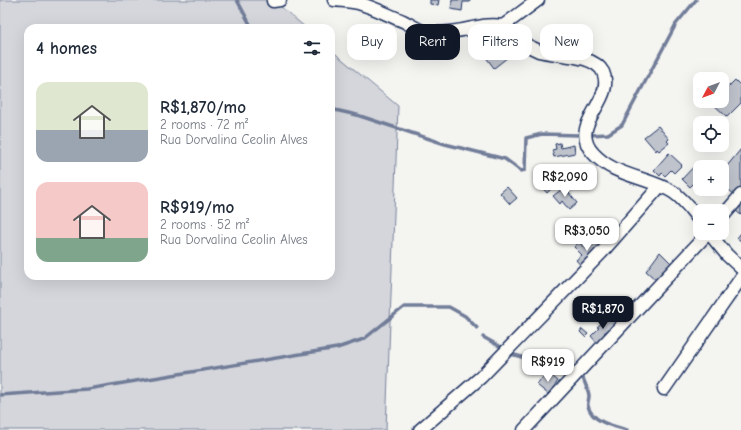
<!DOCTYPE html>
<html lang="en">
<head>
<meta charset="utf-8">
<style>
  body { margin:0; font-family:"Comic Neue",sans-serif; background:#f2f2f3; color:#1f2937; height:100vh; display:flex; flex-direction:column; font-size:15px; white-space:nowrap }
  * { box-sizing:border-box; margin:0 }
  p { font-size:13px; color:#747a83 }
  .icon { flex:none; width:22px; height:22px; fill:none; stroke:currentColor; stroke-width:2; stroke-linecap:round; stroke-linejoin:round }
  .map { position:relative; flex:1; overflow:hidden }
  .panel { position:absolute; left:24px; top:24px; width:311px; height:256px; display:flex; flex-direction:column; background:#fff; border-radius:12px; box-shadow:0 4px 16px #0002 }
  .panel>* { flex:none }
  .hud { position:absolute; left:347px; top:24px; width:334px; height:36px; display:flex; gap:8px }
  .needle { width:26px; rotate:229deg }
  .fabs { position:absolute; left:693px; top:72px; display:grid; gap:8px }
  .fabs a { display:grid; place-items:center; width:36px; height:36px; border-radius:8px; background:#fff; box-shadow:0 4px 16px #0002; font-size:20px }
  .price { position:absolute; translate:-50% -34px; padding:0 9px; border-radius:8px; background:#fff; color:#222; font-size:13px; line-height:26px; filter:drop-shadow(0 1px 2px #0008) }
  .price::after { content:''; position:absolute; left:50%; top:24px; width:12px; height:9px; margin-left:-6px; background:inherit; clip-path:polygon(0 0,100% 0,50% 100%) }
  .price.current { background:#111827; color:#fff }
  ul { padding:0; list-style:none }
  li { display:flex; align-items:center; gap:12px; height:100px; padding:0 12px }
  li span { display:grid; place-items:center; flex:none; width:112px; height:80px; border-radius:12px; color:#555 }
  li>.icon { margin-inline-start:auto }
  span .icon { width:48px; height:48px; fill:#fffc; stroke-width:1 }
  li b { font-size:17px }
  h2 { display:flex; justify-content:space-between; align-items:center; height:48px; padding:0 12px; font-size:17px }
  .pill { padding:0 14px; border-radius:12px; background:#fff; box-shadow:0 4px 16px #0002; font-size:14px; line-height:36px }
  .pill.current { background:#111827; color:#fff }
  .map>svg:first-child { display:block }
</style>
</head>
<body>
<div class="map">
<svg width="741" height="430" viewBox="0 0 741 430">
  <rect width="100%" height="100%" fill="#f4f4f1"/>
  <filter id="ink" filterUnits="userSpaceOnUse"><feTurbulence type="fractalNoise" baseFrequency=".025" numOctaves="2"/><feDisplacementMap in="SourceGraphic" scale="8" xChannelSelector="R" yChannelSelector="G"/><feConvolveMatrix kernelMatrix="1 2 1 2 8 2 1 2 1" color-interpolation-filters="sRGB"/></filter>
  <g filter="url(#ink)">
    <path fill="#d4d6db" stroke="#78829c" d="M0 0H273L306 28H28V276H331V50L398 106 386 430H0Z"/>
    <g fill="none" stroke-linecap="round" stroke-linejoin="round">
      <path stroke="#717c98" stroke-width="3.5" d="M237 0 252 28
        M331 108 335 110 357 115 445 144 505 159 521 171 525 170 526 138 542 134 578 135
        M590 135 608 134 622 125 676 24 696 0
        M483 337 501 347
        M511 354 536 361 557 352
        M583 378C585 384 589 391 589 396 589 400 587 403 588 406 592 422 613 426 627 430
        M0 395 87 389 337 348 364 339 404 307H449L465 316 477 328"/>
    </g>
    <path fill="#bfc3cc" stroke="#1b2f5e" d="M430 0H439L438 5 430 4Z
      M452 0H470L469 2H463L462 11 451 9Z
      M503 42 512 54 494 68 485 56Z
      M735 80 741 86V103L727 117 712 103 714 101H722V93Z
      M658 126 669 139 667 141 669 143 659 151 657 149 656 151 644 137Z
      M560 143 561 148 574 145 575 153 554 157 552 150 556 149 555 144Z
      M741 149V190L736 196 722 184V172Z
      M669 153 682 165 674 173 671 170 665 176 662 173 660 176 654 170Z
      M699 161 705 167H700V177L690 187 682 179Z
      M549 175 556 184 547 193 539 184Z
      M566 186 570 190 568 192 577 203 569 210 562 201 560 204 553 196Z
      M507 187 517 198 510 204 500 193Z
      M741 206V215L736 211Z
      M741 233V241L737 238Z
      M597 238 603 245 586 260 589 263 583 268 576 260 582 255 574 247 579 242 585 249Z
      M660 252 672 264 656 280 646 271Z
      M610 316 616 324 604 333 607 336 598 344 591 336 599 328 597 327Z
      M582 329 588 334 585 337 580 332Z
      M557 354 569 366 563 372 551 360Z
      M547 372 558 381 548 394 537 385Z"/>
    <g fill="none" stroke-linecap="round" stroke-linejoin="round">
      <g stroke="#1b2f5e" stroke-width="15">
        <path id="minor" d="M334 0C342 1 350 1 358 3 373 7 388 15 403 21 409 24 421 32 427 32 440 34 460 31 472 28 482 26 492 24 502 26 510 28 514 37 520 41 526 45 532 48 539 51 557 56 594 54 603 72 616 101 567 124 593 153 613 176 648 177 673 192 685 200 692 211 700 221
          M273 1 280 0
          M503 26 538 0
          M722 217 741 195
          M709 233 727 255 741 268
          M664 389 741 278
          M420 430 481 377 602 252 660 186
          M524 430 708 233"/>
      </g>
      <use href="#minor" stroke="#fdfcf7" stroke-width="12"/>
    </g>
  </g>
</svg>
<div class="fabs">
<a><svg class="needle" viewBox="-14 -14 28 28"><path d="M0-13l5 13h-10z" fill="#e53935"/><path d="M0 13l5-13h-10z" fill="#747a83"/></svg></a>
<a><svg class="icon" aria-label="locate" viewBox="0 0 24 24"><circle cx="12" cy="12" r="6"/><path d="M12 2v4M12 18v4M2 12h4M18 12h4"/></svg></a>
<a>+</a>
<a>−</a>
</div>
<b class="price" style="left:565px;top:198px">R$2,090</b>
<b class="price" style="left:587px;top:252px">R$3,050</b>
<b class="price current" style="left:603px;top:330px">R$1,870</b>
<b class="price" style="left:548px;top:383px">R$919</b>
<div class="hud">
<a class="pill">Buy</a>
<a class="pill current">Rent</a>
<a class="pill">Filters</a>
<a class="pill">New</a>
</div>
<section class="panel">
<h2>4 homes<svg class="icon" aria-label="filters" viewBox="0 0 24 24"><path d="M4 7h16M4 17h16"/><circle cx="9" cy="7" r="2"/><circle cx="15" cy="17" r="2"/></svg></h2>
<ul>
<li><span style="background:linear-gradient(#dfe7d0 60%,#9aa5b1 0)"><svg class="icon" aria-label="home" viewBox="0 0 24 24"><path d="M3 11l9-7 9 7M6 9v11h12V9"/></svg></span><div><b>R$1,870/mo</b><p>2 rooms · 72 m²</p><p>Rua Dorvalina Ceolin Alves</p></div></li>
<li><span style="background:linear-gradient(#f6c9c9 70%,#7fa58c 0)"><svg class="icon" aria-label="home" viewBox="0 0 24 24"><path d="M3 11l9-7 9 7M6 9v11h12V9"/></svg></span><div><b>R$919/mo</b><p>2 rooms · 52 m²</p><p>Rua Dorvalina Ceolin Alves</p></div></li>
</ul>
</section>
</div>
</body>
</html>
